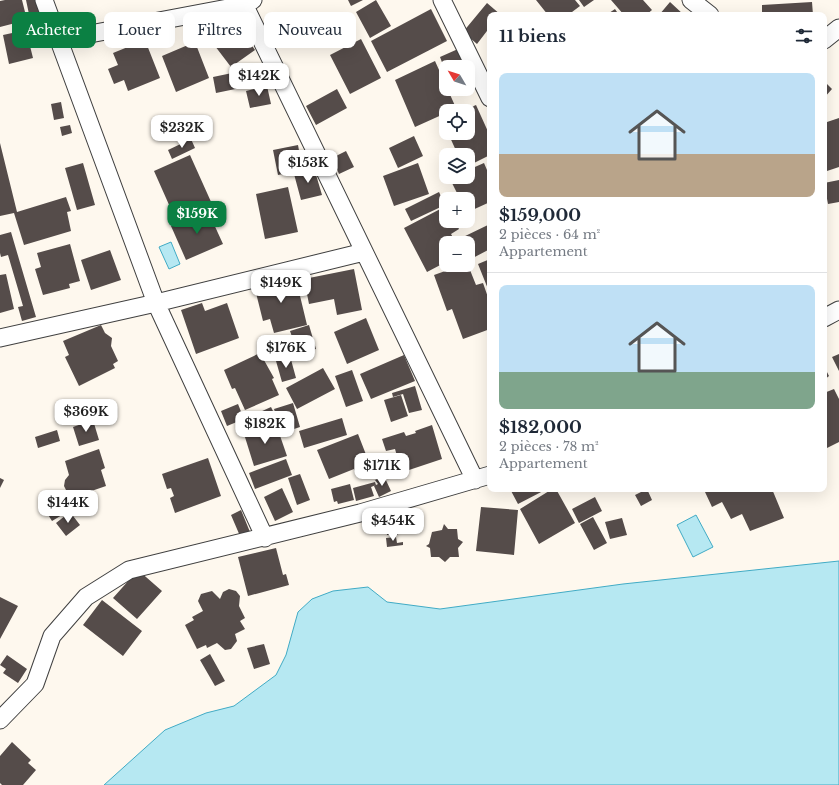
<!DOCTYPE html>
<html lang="fr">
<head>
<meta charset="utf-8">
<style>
  body { margin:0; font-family:"Libre Baskerville",serif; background:#f6f6f7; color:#1f2937; height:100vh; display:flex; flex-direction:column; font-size:15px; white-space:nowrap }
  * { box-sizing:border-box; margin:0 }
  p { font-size:13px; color:#747a83 }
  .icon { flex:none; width:22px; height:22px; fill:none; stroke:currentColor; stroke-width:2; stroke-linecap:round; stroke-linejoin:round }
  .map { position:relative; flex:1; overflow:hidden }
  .side { position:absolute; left:487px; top:12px; width:340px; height:480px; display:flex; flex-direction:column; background:#fff; border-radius:8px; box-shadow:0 4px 16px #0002 }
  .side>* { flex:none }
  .guide { position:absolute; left:12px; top:12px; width:380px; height:36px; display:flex; gap:8px }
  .needle { width:26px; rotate:309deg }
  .controls { position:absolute; left:439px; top:60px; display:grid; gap:8px }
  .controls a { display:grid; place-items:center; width:36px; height:36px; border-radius:8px; background:#fff; box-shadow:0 4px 16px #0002; font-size:20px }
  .price { position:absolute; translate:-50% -34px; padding:0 9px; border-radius:8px; background:#fff; color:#222; font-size:13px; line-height:26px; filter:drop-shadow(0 1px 2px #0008) }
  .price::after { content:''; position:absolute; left:50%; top:24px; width:12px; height:9px; margin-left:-6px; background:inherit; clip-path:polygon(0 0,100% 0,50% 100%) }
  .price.on { background:#0b8043; color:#fff }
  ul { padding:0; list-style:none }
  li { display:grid; align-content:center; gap:8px; height:212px; padding:0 12px }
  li+li { border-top:1px solid #e0e1e3 }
  li span { display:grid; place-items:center; height:124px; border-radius:8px; color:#555 }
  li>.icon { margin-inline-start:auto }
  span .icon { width:72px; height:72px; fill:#fffc; stroke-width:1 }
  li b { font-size:17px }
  h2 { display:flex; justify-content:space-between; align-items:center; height:48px; padding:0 12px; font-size:17px }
  .chip { padding:0 14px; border-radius:8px; background:#fff; box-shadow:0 4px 16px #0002; font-size:14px; line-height:36px }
  .chip.on { background:#0b8043; color:#fff }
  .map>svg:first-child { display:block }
</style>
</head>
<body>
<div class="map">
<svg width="839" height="785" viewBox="0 0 839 785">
  <rect width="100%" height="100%" fill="#fef8ee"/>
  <path fill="#b6e8f2" stroke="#41abc5" d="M171 242 180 264 169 269 159 247Z
    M696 515 713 547 693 557 677 525Z
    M839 561V785H104L165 730 206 713 234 706 276 675 286 655 298 612 312 599 333 591 368 587 387 602 440 609 623 584Z"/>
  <path fill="#554c4a" d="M5 0H22L27 20 0 27V1Z
    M26 0H40L47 30 33 33Z
    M348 0H363L351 6Z
    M376 0 391 26 370 38 356 12Z
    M536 0H575L580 6 568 15H548Z
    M579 0H594L584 7Z
    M611 0H643L652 10 646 15H624Z
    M670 2 684 15H659Z
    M812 2 813 15H762V5Z
    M487 3 501 15H490V27L477 44 463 32Z
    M431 9 447 41 387 72 371 41Z
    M615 9 619 15H606Z
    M228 11 255 50 231 67 202 29Z
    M26 30 33 58 9 64 3 35Z
    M361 39 381 78 350 94 330 55Z
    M145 40 160 78 128 91 124 80 114 84 108 69 118 65 113 53Z
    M195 42 209 78 176 92 162 56Z
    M458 49 466 67H446V73L440 57Z
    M435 61 456 108 446 111V113L415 127 395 80Z
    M261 67 265 83 216 93 213 77Z
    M824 81 832 89 824 98Z
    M267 86 271 104 250 108 246 91Z
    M337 89 347 108 316 125 306 106Z
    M61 102 64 118 54 120 51 104Z
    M476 105 490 136V155L468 166V155H458L448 133H468V111H462Z
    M839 118V167L824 172V123Z
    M446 119V129L442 120Z
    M70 125 72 133 62 136 60 127Z
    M414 136 423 156 398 168 389 148Z
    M191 139 195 148 172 159 168 150Z
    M0 143 17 212 66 197 71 211 67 212 71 231 24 245 14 213 0 216Z
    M298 145 300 156 304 155 307 169 278 175 273 150Z
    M346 151 354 167 339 174 332 158Z
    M190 155 212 204 180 218 175 205 170 207 154 171Z
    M83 163 95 205 77 210 65 168Z
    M418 163 429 194 394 206 383 176Z
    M484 163 490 177V202L468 212V199H460L450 179 468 177V170Z
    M314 168 322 195 301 200 294 174Z
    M839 180V202L828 204 824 183Z
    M288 187 298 232 265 239 256 194Z
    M439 192 445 205 411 221 405 209Z
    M446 206V221H455L459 229 451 234 456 243H446V262L427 272 404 228Z
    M207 209 223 244 186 260 171 226Z
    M490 224V249L469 260 468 243H461L459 239Z
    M11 232 36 317 22 321 18 307 23 306 8 255 1 257 0 253V235Z
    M70 244 80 281 69 284 70 288 43 295 35 269 41 267 37 253Z
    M110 250 121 280 91 290 81 260Z
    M490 259V294L478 264Z
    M462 265H468L476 285 483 283 490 303V329L463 339 452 309 447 311 434 275Z
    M354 269 362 310 337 315 334 299 309 304 304 279Z
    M6 274 14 309 0 313V275Z
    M295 275 307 325 274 333 270 319 263 321 254 285Z
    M202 303 205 311 227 303 239 338 196 354 181 310Z
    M366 318 379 350 347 364 334 332Z
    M101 325 105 333 112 338 111 346 118 361 113 364 115 368 79 386 65 357 69 355 63 341Z
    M309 325 316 349 298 354 290 331Z
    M260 353 274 378 272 379 279 395 245 410 235 388 232 389 224 370Z
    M839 354V371L832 357Z
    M404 355 415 381 371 399 360 374Z
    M290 356 296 378 282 382 276 361Z
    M824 366 829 376 824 380Z
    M323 368 335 389 297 409 286 388Z
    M352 370 363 401 346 407 335 376Z
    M415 386 422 410 409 413 403 394 393 397 392 393Z
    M834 389 839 399V442L825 449 824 393Z
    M401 395 408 416 391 422 384 400Z
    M293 403 300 427 282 433 274 409Z
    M238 404 244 419 227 426 221 411Z
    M271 407 277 419 256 428 255 426 243 432 238 422Z
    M342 418 347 435 304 448 299 431Z
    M93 420 99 440 79 446 73 427Z
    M276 424 287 456 254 466 244 434Z
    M432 425 442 459 397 474 392 458 397 456 395 449 386 451 382 439 404 432 406 436 416 433 415 431Z
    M57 430 60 441 38 448 35 437Z
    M358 434 372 470 357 476 354 469 329 479 317 450Z
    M99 449 105 468 101 470 106 486 74 497 73 491 66 490 64 486 65 480 69 475 65 461Z
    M208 458 221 496 175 513 170 498 174 496 171 488 167 489 162 474Z
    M286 459 292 475 255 489 249 473Z
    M300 474 310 500 297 505 288 478Z
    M384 476 391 491 379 497 374 486 378 484 375 480Z
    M0 478 4 480 0 488Z
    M375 482 376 485 371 487 374 496 356 501 353 488Z
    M350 484 354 500 338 504 337 501 334 502 331 489Z
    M282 488 293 512 275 521 264 497Z
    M510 489H547L518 504Z
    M556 489 575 523 539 544 520 509 549 491Z
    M647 489 652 500 641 506 635 495Z
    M711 489H772L784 518 750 531 742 514 731 519 722 502 712 507 705 492Z
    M595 497 602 511 579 523 572 509Z
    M60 501 67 512 52 521 45 510Z
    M481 507 518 510 514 555 476 551Z
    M241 510 250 532 240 536 231 515Z
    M70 512 80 525 66 536 56 523Z
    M593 517 607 543 594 550 580 524Z
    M397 518 398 535H387L386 519Z
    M622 518 627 535 610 539 605 522Z
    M444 524 448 529H457L458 539 463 542 458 548 459 557H450L445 562 439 557H431L430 548 426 546 429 544 432 532 442 530Z
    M396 537 397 543 403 542V545L387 547 386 538Z
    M276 548 283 575 286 574 289 585 248 596 238 557Z
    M138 570 162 591 137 619 113 598Z
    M229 589 236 591 240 596 239 606 245 618 240 621 245 629 235 634 237 641 231 649 225 650 217 643 207 648 206 645 197 649 185 625 194 620 192 617 203 611 198 601 201 594 212 591 220 599 223 592Z
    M0 597 18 606 0 639Z
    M102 600 142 631 123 656 83 625Z
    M264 644 270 664 254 669 247 648Z
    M210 654 225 681 215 686 200 660Z
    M7 655 27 669 18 683 3 673 6 669 0 665Z
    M12 742 31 760 28 763 36 770 23 785H2L0 783V756Z"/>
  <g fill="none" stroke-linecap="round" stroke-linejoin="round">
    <g stroke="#404040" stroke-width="19">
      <path id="street" d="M44 0 156 303 265 538
        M242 0 475 480
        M442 0 490 98
        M691 0 710 15
        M58 40 244 5 253 0
        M824 40 839 28
        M824 318 839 310
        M0 338 156 303 364 252
        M0 720 35 684 52 636 86 597 129 570 360 513 490 475"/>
    </g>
    <use href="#street" stroke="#fff" stroke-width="17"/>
  </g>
</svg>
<div class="controls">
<a><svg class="needle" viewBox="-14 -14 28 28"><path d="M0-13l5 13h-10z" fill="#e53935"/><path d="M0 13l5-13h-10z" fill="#747a83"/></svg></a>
<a><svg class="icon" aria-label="locate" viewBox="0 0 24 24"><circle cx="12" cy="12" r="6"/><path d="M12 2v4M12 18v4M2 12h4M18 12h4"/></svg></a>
<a><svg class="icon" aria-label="layers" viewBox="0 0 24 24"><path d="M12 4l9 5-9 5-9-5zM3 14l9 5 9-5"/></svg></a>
<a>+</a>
<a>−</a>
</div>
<b class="price" style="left:259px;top:97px">$142K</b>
<b class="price" style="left:182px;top:149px">$232K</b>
<b class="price" style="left:308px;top:184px">$153K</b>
<b class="price on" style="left:197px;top:235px">$159K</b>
<b class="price" style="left:281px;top:304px">$149K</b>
<b class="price" style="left:286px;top:369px">$176K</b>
<b class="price" style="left:86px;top:433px">$369K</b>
<b class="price" style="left:265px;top:445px">$182K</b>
<b class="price" style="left:382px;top:487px">$171K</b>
<b class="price" style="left:68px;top:524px">$144K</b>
<b class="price" style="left:393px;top:542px">$454K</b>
<div class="guide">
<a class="chip on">Acheter</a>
<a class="chip">Louer</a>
<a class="chip">Filtres</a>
<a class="chip">Nouveau</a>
</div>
<section class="side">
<h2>11 biens<svg class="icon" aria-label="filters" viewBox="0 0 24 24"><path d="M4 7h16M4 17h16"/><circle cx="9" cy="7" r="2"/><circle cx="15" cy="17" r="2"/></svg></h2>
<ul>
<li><span style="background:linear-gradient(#bfe0f5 65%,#b9a48a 0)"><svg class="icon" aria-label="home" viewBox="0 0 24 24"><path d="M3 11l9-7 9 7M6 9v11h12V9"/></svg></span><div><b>$159,000</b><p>2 pièces · 64 m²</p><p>Appartement</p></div></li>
<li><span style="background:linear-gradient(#bfe0f5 70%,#7fa58c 0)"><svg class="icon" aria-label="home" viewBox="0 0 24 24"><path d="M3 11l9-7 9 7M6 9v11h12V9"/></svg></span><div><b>$182,000</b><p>2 pièces · 78 m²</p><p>Appartement</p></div></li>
</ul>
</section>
</div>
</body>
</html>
